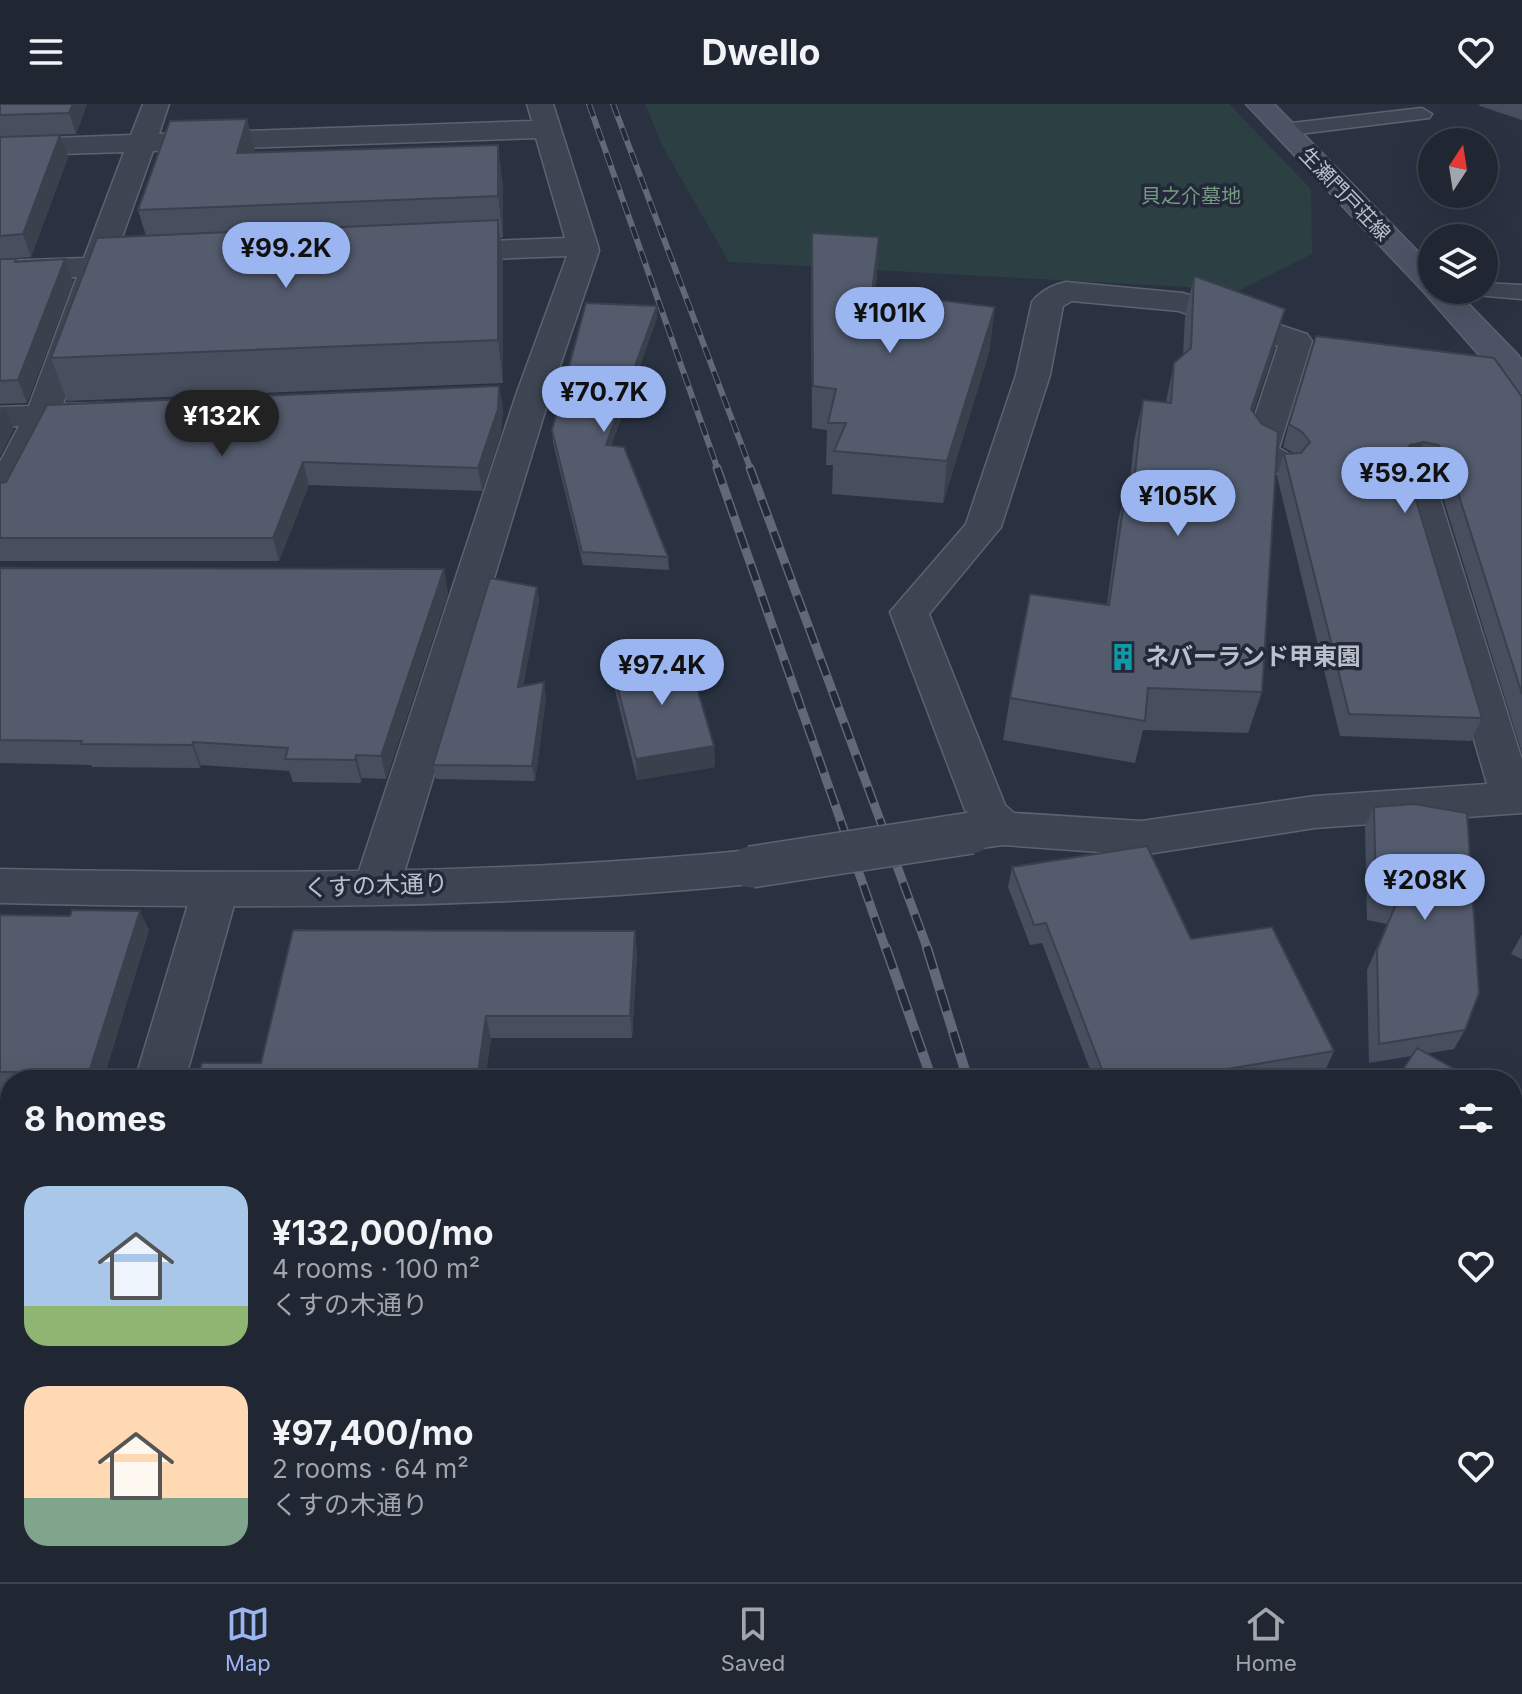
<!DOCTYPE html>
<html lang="en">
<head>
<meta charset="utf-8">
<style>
  body { margin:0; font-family:Inter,"Noto Sans JP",sans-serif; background:#2d323e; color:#f1f3f6; height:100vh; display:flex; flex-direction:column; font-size:30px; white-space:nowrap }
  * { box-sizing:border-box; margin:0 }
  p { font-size:26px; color:#a2a5ac }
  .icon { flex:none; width:44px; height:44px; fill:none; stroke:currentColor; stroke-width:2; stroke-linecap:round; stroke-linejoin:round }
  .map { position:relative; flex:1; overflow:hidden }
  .side { position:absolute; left:0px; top:966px; width:1522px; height:512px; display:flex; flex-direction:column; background:#202632; border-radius:32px 32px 0 0; box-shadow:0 8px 32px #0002,0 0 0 2px #3d434d }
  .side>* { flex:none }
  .needle { width:52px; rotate:12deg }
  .tools { position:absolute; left:1418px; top:24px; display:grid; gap:16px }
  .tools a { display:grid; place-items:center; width:80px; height:80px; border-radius:50%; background:#202632; box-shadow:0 8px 32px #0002,0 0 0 2px #3d434d; font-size:40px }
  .price { position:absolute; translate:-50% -68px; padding:0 18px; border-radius:28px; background:#9bb5f1; color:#111; font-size:26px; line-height:52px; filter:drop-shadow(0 2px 4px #0008) }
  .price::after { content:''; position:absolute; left:50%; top:48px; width:24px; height:18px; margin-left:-12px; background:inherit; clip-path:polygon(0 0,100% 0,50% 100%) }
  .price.active { background:#222; color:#fff }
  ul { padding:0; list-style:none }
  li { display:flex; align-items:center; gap:24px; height:200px; padding:0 24px }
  li span { display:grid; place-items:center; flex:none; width:224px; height:160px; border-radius:24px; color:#555 }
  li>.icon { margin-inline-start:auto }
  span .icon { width:96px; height:96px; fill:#fffc; stroke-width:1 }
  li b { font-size:34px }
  h2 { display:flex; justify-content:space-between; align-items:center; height:96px; padding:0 24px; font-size:34px }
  header { display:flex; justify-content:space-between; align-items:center; height:104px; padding:0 24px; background:#202632; font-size:36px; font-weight:700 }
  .tab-bar { display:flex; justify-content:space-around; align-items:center; height:112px; border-top:2px solid #3d434d; background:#202632; font-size:22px; color:#a2a5ac }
  .tab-bar a { display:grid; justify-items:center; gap:4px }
  .tab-bar .active { color:#9bb5f1 }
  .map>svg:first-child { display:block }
</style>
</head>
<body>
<header><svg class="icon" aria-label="menu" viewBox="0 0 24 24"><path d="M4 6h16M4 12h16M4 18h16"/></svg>Dwello<svg class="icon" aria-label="heart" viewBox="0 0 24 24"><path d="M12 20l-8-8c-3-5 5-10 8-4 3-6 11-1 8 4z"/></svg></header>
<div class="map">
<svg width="1522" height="1478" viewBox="0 0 1522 1478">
  <rect width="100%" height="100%" fill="#2a3242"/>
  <path fill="#2c3f43" d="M645 0H1229L1311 85 1312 150 1240 186 729 158 663 43Z"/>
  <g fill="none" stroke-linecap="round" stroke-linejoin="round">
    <g stroke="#5c626f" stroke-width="3">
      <path id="service" d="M1422 4 1432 10 1429 14 1283 32 1273 26 1283 20Z
        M1484 179 1522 181V195L1476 191 1473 186H1484Z
        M0 1042H10V1074H0Z
        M0 1370H10V1414H0Z"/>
    </g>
    <g stroke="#5c626f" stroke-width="3">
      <path id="minor" d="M143 0H169L159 30 532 17 527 0H553L598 142 599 147 550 291 400 782 393 794 377 799 361 794 354 782 516 291 567 152 442 157 431 154 427 148 431 142 442 139 565 134 536 34 153 47 115 153 156 155 160 161 156 167 109 171 63 300 103 299 115 302 120 309 115 316 54 321 18 392 13 400 0 403V358L19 322 0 323V303L29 302 77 173 0 175V157L84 154 124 48 0 52V36L131 31Z
        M1066 178 1183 189 1307 230 1312 237 1279 344 1294 353 1300 361 1294 369C1275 373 1254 365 1243 348L1278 242 1179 207 1072 197 1063 202 1050 271 1001 423 929 510 1005 701 1014 709 1141 717 1315 692 1487 680 1398 375 1403 367 1416 364 1429 367 1434 375 1522 656V709L1315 724 1141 751 1003 741 974 745 959 741 952 729 959 717 968 714 890 508 966 420 1016 271 1032 198C1040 187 1053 181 1066 178Z
        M215 770 231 775 238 787 185 976H135L192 787 199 775Z
        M10 1440V1468H47L45 1478H0V1445Z"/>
    </g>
    <g stroke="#5c626f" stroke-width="3">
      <path id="tertiary" d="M751 746 767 751 773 763 767 775 751 780C503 805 249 805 0 799V765C250 770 502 771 751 746Z"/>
    </g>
    <g stroke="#5c626f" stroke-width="3">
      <path id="secondary" d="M1246 0H1274L1432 162V186H1455L1518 251 1522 257V289L1510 286 1423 187Z"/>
    </g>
    <use href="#service" fill="#3e4552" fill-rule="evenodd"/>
    <use href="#minor" fill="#3e4552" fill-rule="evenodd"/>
    <use href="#tertiary" fill="#3e4552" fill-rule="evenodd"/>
    <use href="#secondary" fill="#4c5365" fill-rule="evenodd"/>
    <g stroke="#616879" stroke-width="6">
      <path id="rail-far2" d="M589 0 718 366
        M613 0 751 366"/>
    </g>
    <g stroke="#616879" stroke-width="9">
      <path id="rail-far1" d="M717 364 886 846
        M750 364 928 846"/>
    </g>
    <g stroke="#616879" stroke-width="10">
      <path id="rail" d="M886 844 932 976
        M927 844 968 976
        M1069 1468 1072 1478
        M1112 1468 1115 1478"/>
    </g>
    <use href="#rail-far2" stroke="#232938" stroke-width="4" stroke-dasharray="13" stroke-linecap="butt"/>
    <use href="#rail-far1" stroke="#232938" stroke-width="6" stroke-dasharray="17" stroke-linecap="butt"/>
    <use href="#rail" stroke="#232938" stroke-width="7" stroke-dasharray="22" stroke-linecap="butt"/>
    <g stroke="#5c626f" stroke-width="44" stroke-linecap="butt">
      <path id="pedestrian-bridge" d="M751 763 971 729"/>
    </g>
    <use href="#pedestrian-bridge" stroke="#3e4552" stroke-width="41"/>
  </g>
  <path fill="#474e5e" d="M0 0H87L76 30 0 33Z
    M1479 0H1522V16L1480 2Z
    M247 15 255 49 503 82V133L500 134 503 158V279L67 297 51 254 146 132 138 106Z
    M0 33 68 53 31 153 1 155 17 158 73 178 27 299 0 300Z
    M812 129 879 133 875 188 990 245 943 399 832 390 833 361H826L827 326 812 324 811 170Z
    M1194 172 1274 246 1253 308 1262 588 1248 629 1143 626 1135 659 1003 636 1010 594 1107 500 1118 418 1127 377H1130L1134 337 1143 296 1166 298 1174 259 1183 251 1185 212Z
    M657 202V214L611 342 668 453 669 466 583 461 553 339 552 326Z
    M499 282 503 305 501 328 482 387 309 381 279 457H0V379Z
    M1522 293V649L1437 374 1430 364 1415 361 1406 363 1482 614 1471 637 1340 632 1277 372 1284 350 1294 349 1283 343 1289 320Z
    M0 464 448 489 386 675 362 674 361 679 293 678 289 667 201 661 200 664 92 663 91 661 0 659Z
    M537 483 539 497 523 582 546 593 535 677 436 675 433 661Z
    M612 562 714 642 715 663 637 676 614 582Z
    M1374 703 1465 926 1454 945 1369 959 1367 866 1387 820 1367 816 1365 723Z
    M1012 763 1191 835 1334 947 1325 967 1270 976H1094L1042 839 1030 841 1008 783Z
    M0 811 149 826 103 976H10V987H0Z
    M635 827 637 850 632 934H491L485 976 261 959Z
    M1522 830V855L1511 850Z
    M1512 998 1522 1003V1129L1512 1123Z
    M441 1468H696V1472L442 1469Z
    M1222 1468H1448L1443 1478H1217Z"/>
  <path fill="#3a404c" d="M73 0H87L76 30 69 9Z
    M247 15 257 55 237 49Z
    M60 31 68 53 31 153 23 130Z
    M498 41 503 82V133L498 92Z
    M498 116 503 158V279L498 236Z
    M879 133 877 174 870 229 872 188Z
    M65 155 73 178 27 299 18 276Z
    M657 202V214L607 354 606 341Z
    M995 203 990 245 943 399 947 357Z
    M1285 205 1274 246 1240 347 1251 305Z
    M499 282 503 305 501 328 482 387 478 364Z
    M5 302 14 325 0 352V311Z
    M1424 338 1415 361 1402 364 1403 353 1410 341Z
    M303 358 309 381 279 457 273 434Z
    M444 465 448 489 386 675 381 652Z
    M537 483 539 497 520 597 518 583Z
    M544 578 546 593 535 677 532 662Z
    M193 638 201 661 200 664 192 641Z
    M714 642 715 663 637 676 636 655Z
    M356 651 362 674 361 679 355 656Z
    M140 807 149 826 103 976H94L89 968Z
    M635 827 637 850 632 934 630 912Z
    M486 912 491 934 485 976H477Z
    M10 1233V1292L2 1319 0 1317V1265Z
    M301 1468H312L310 1478H299Z"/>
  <path fill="#535b6d" stroke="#3a404c" stroke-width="2" d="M0 0H73L69 9 0 11Z
    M247 15 237 49 498 41V92L138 106 170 17Z
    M60 31 23 130 0 132V33Z
    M498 116V236L51 254 97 134Z
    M812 129 879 133 872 188 995 203 947 357 834 347 846 319H828L836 285 813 282Z
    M0 155H16L15 158 65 155 18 276 0 277Z
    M1194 172 1285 205 1251 305 1262 320 1278 328 1262 588 1148 584 1145 617 1010 594 1030 490 1109 501 1127 377 1134 378 1143 296 1171 299 1174 259 1191 244Z
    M586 199 657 202 606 341 624 343 668 453 582 448 552 326Z
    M1316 232 1494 254 1522 293V590L1446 351 1438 341 1424 338 1410 341 1403 353 1482 614 1349 610 1284 350 1301 349 1310 338 1302 328 1289 320Z
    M499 282 498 305 478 364 303 358 273 434H0V379L6 378 47 301Z
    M0 464 444 465 381 652 356 651 355 656 285 655 288 644 193 638 192 641 81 640 82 637 0 636Z
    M490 474 537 483 518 583 544 578 532 662 433 661Z
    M687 550 714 642 636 655 612 562Z
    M1414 700 1467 709 1479 889 1465 926 1379 940 1377 846 1396 800 1376 796 1374 703Z
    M1147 742 1191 835 1272 823 1334 947 1162 976H1106L1046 819 1034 821 1012 763Z
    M72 806 140 807 89 968H0V811L70 812Z
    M293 826 635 827 630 912H486L477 976H197L202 959H261Z
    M1417 944 1474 976H1396Z
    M1512 998 1522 1003V1092L1512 1086Z
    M0 1076H10V1233L0 1265Z
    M74 1468H301L299 1478H72Z
    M1224 1468H1448L1443 1478H1225L1220 1475Z"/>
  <defs>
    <g id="building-bare" transform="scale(2.16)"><path d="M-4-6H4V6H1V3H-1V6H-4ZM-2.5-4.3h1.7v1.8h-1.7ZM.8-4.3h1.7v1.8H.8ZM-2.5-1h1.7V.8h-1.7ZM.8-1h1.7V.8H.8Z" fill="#0f9aa8" stroke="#232938" stroke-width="2.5" paint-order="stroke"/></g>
  </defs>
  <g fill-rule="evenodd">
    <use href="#building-bare" x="1123" y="553"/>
  </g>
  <g text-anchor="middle" stroke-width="7" stroke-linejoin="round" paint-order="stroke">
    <g font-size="20" fill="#bbc0cc" stroke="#232938">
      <text transform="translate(1345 90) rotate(46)" y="7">生瀬門戸荘線</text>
    </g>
    <g font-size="20" fill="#749b81" stroke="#232938">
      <text x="1191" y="99">貝之介墓地</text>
    </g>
    <g font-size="24" font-weight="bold" fill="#bbc0cc" stroke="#232938" text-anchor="start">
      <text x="1145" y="561">ネバーランド甲東園</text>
    </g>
    <g font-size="24" fill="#bbc0cc" stroke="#232938">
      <text transform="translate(376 782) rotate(-2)" y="8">くすの木通り</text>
    </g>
  </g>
</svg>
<div class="tools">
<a><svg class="needle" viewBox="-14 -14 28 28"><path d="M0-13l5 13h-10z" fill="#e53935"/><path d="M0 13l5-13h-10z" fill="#a2a5ac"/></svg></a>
<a><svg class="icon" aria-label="layers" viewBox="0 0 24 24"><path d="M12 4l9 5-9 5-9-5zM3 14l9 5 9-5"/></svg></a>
</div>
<b class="price" style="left:286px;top:186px">¥99.2K</b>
<b class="price" style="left:890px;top:251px">¥101K</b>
<b class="price" style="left:604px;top:330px">¥70.7K</b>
<b class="price active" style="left:222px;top:354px">¥132K</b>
<b class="price" style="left:1405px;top:411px">¥59.2K</b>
<b class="price" style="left:1178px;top:434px">¥105K</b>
<b class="price" style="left:662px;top:603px">¥97.4K</b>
<b class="price" style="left:1425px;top:818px">¥208K</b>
<section class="side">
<h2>8 homes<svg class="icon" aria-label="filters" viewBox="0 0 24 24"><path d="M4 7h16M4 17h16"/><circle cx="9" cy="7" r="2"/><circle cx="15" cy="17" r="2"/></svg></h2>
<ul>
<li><span style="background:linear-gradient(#a9c7e8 75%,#8fb573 0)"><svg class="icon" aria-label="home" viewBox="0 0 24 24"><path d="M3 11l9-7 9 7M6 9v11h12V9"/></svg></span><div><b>¥132,000/mo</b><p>4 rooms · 100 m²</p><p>くすの木通り</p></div><svg class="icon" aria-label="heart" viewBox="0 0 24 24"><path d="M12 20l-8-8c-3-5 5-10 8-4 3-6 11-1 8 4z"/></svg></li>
<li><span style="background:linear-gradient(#ffd9b3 70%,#7fa58c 0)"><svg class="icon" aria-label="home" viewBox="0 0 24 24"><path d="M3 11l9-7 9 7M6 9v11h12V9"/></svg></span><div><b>¥97,400/mo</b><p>2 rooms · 64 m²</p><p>くすの木通り</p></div><svg class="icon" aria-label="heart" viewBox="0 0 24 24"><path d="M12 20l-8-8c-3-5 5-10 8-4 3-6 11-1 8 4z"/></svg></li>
</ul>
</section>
</div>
<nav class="tab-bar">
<a class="active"><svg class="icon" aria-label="map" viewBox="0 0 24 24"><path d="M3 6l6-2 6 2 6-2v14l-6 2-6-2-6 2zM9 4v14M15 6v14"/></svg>Map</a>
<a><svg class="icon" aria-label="saved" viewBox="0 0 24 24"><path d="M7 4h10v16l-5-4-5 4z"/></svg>Saved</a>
<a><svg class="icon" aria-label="home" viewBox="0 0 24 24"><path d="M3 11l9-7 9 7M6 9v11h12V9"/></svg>Home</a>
</nav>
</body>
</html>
